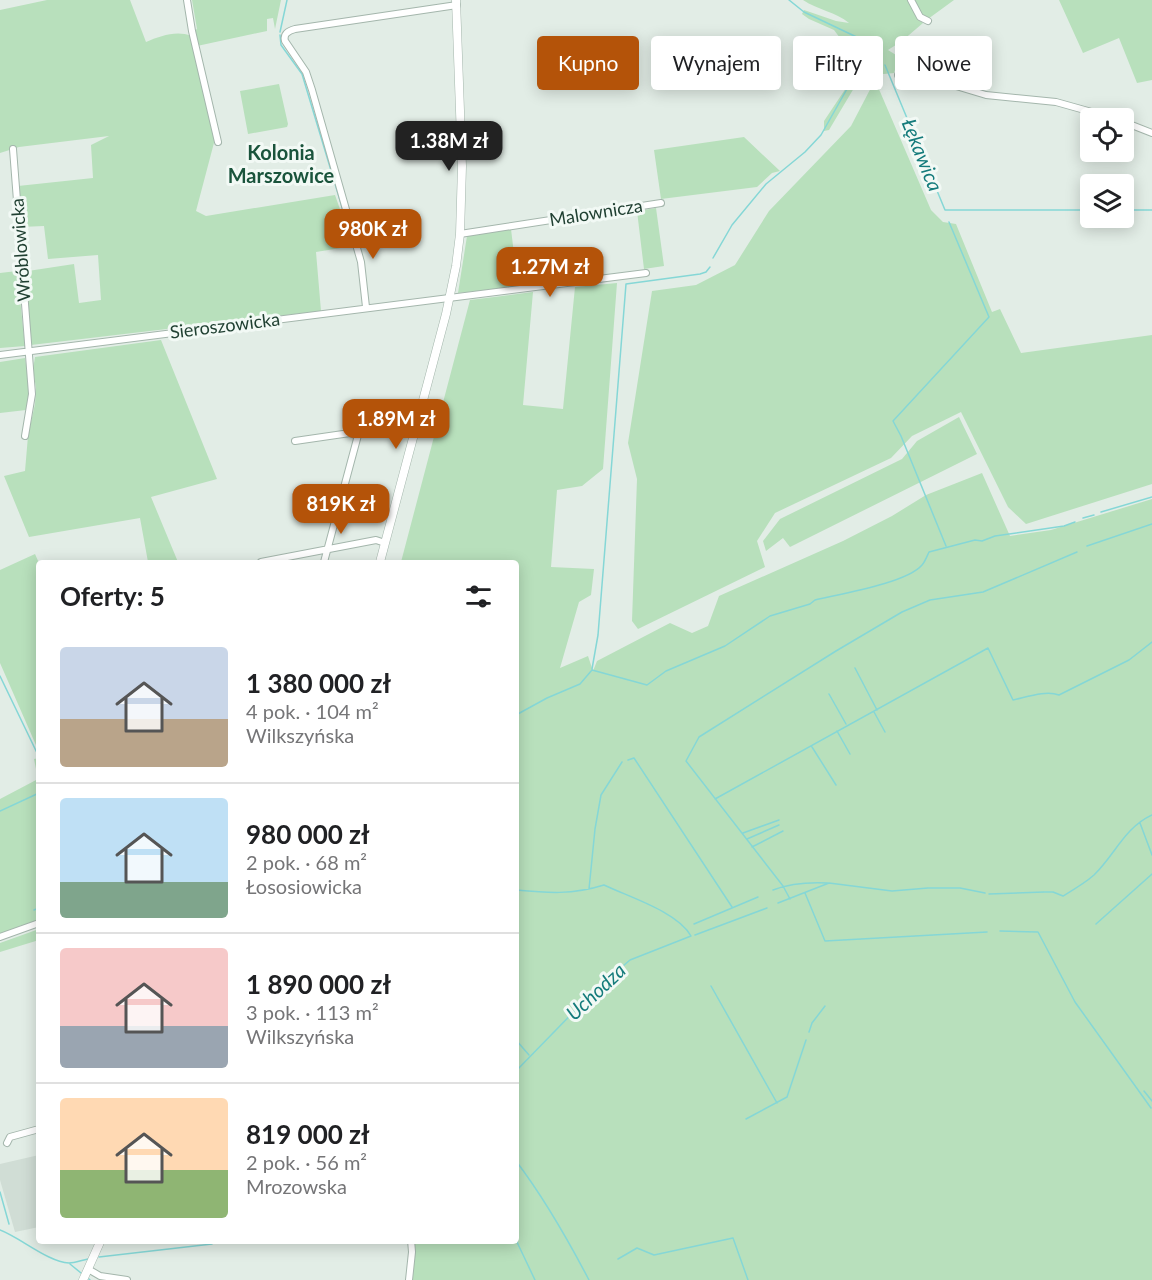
<!DOCTYPE html>
<html lang="pl">
<head>
<meta charset="utf-8">
<style>
  body { margin:0; font-family:Lato,sans-serif; background:#f6f6f6; color:#202124; height:100vh; display:flex; flex-direction:column; font-size:22px; white-space:nowrap }
  * { box-sizing:border-box; margin:0 }
  p { font-size:20px; color:#757577 }
  .icon { flex:none; width:33px; height:33px; fill:none; stroke:currentColor; stroke-width:2; stroke-linecap:round; stroke-linejoin:round }
  .map { position:relative; flex:1; overflow:hidden }
  .drawer { position:absolute; left:36px; top:560px; width:483px; height:684px; display:flex; flex-direction:column; background:#fff; border-radius:6px; box-shadow:0 3px 15px #0003 }
  .drawer>* { flex:none }
  .top-card { position:absolute; left:537px; top:36px; width:525px; height:54px; display:flex; gap:12px }
  .fabs { position:absolute; left:1080px; top:108px; display:grid; gap:12px }
  .fabs a { display:grid; place-items:center; width:54px; height:54px; border-radius:6px; background:#fff; box-shadow:0 3px 15px #0003; font-size:30px }
  .price { position:absolute; translate:-50% -51px; padding:0 14px; border-radius:12px; background:#b45309; color:#fff; font-size:20px; line-height:39px; filter:drop-shadow(0 2px 3px #0008) }
  .price::after { content:''; position:absolute; left:50%; top:36px; width:18px; height:14px; margin-left:-9px; background:inherit; clip-path:polygon(0 0,100% 0,50% 100%) }
  .price.selected { background:#222; color:#fff }
  ul { padding:0; list-style:none }
  li { display:flex; align-items:center; gap:18px; height:150px; padding:0 24px }
  li+li { border-top:2px solid #e0e0e0 }
  li span { display:grid; place-items:center; flex:none; width:168px; height:120px; border-radius:6px; color:#555 }
  li>.icon { margin-inline-start:auto }
  span .icon { width:72px; height:72px; fill:#fffc; stroke-width:1 }
  li b { font-size:26px }
  h2 { display:flex; justify-content:space-between; align-items:center; height:72px; padding:0 24px; font-size:26px }
  .chip { padding:0 21px; border-radius:6px; background:#fff; box-shadow:0 3px 15px #0003; font-size:21px; line-height:54px }
  .chip.selected { background:#b45309; color:#fff }
  .map>svg:first-child { display:block }
</style>
</head>
<body>
<div class="map">
<svg width="1152" height="1280" viewBox="0 0 1152 1280">
  <rect width="100%" height="100%" fill="#e2ede6"/>
  <path fill="#d0ddd5" d="M39 1155V1227L15 1232 0 1180V1164Z"/>
  <path fill="#b8e0bc" d="M47 0H130L146 42C160 36 177 30 191 36L215 139 196 211 206 216 335 195 353 246 316 252 321 311 31 345 25 276 28 271 74 264 79 303 101 300 98 255 48 259 44 226 21 227 18 186 93 178 91 145 109 136 19 147 0 153V10Z
    M192 0H281L275 29 273 18 267 19V31L197 46 194 31 197 29Z
    M803 0H908L917 18 923 23 902 41 888 50 896 55 897 64 894 73 884 74 867 73 854 88 829 130 824 131V121L864 61 849 50 834 30 809 19 802 14 804 10 836 21 849 23C836 12 818 10 803 0Z
    M912 0H954L928 19 924 18Z
    M1059 0H1152V80L1137 83 1119 38 1083 53Z
    M875 80 931 210 943 222 956 224 992 312 1000 309 1021 353 1152 335V484L1026 524 1008 507 961 412 912 436 891 458 775 513 757 541 765 567 638 629 632 621 637 479 628 443 652 291 696 285 735 265 769 211 851 126Z
    M279 84 288 124 287 127 248 134 240 91Z
    M744 137 780 171 772 173 757 187 661 199 654 150Z
    M656 208 664 266 644 269 637 211Z
    M511 229 518 287 458 293 467 236Z
    M17 271 25 346 0 348V273Z
    M617 283 603 469 582 486 557 490 551 567 594 569 591 595 579 602 560 668 588 656 593 671 597 661 670 623 692 633 708 626 719 596 843 541 892 516 926 495 982 473 1010 536 1051 530 1152 499V1280H413L414 1241 516 1240V562H401L470 300 533 292 523 405 563 409 575 287Z
    M161 340 217 479 151 497 178 562H148L140 518 29 537 4 476 25 471 28 436 35 404 36 388 33 369 35 357Z
    M25 358 30 393 26 410 0 413V362Z
    M959 417 977 454 790 547 783 538 766 551 763 541 780 519 902 459 917 441Z
    M35 554 39 563V752L0 663V570Z
    M39 758V921L20 926 0 935V799L38 779 34 759Z
    M39 929V940L0 952V943Z"/>
  <g fill="none" stroke-linecap="round" stroke-linejoin="round">
    <path stroke="#85d7d6" stroke-width="1.5" d="M280 32 287 0
      M280 35 281 45 302 74 348 227
      M885 65 945 210H1090
      M1124 210H1152
      M713 258 732 225 766 184 805 152 821 135 856 73 879 54 865 41 804 12 789 0
      M1101 512 1152 497
      M1083 518 1094 515
      M946 546 901 436 893 421 989 317 949 222
      M1087 546 1152 524
      M855 668 877 710
      M592 669 598 635 626 284 700 274 706 272 710 267
      M0 676 39 757
      M829 694 846 724
      M874 712 885 732
      M516 715 547 698 580 684 592 670 647 685 666 671 725 646 770 616 810 604 815 600C840 594 907 583 922 565 925 562 927 556 929 552L975 540 982 541 995 536 1064 526 1075 522
      M837 731 850 754
      M812 747 836 785
      M628 760 634 758 732 907
      M715 799 988 648 1013 700C1027 697 1046 690 1059 695L1129 660 1152 642
      M0 811 39 793
      M1140 823 1152 855
      M743 833 779 820
      M747 839 779 825
      M752 847 783 831
      M589 889 595 829 601 795 622 762
      M516 890C548 893 572 895 604 885 629 897 678 912 691 936L630 960 593 992 516 1071
      M773 890C791 883 809 882 828 883
      M805 893 825 941 987 932
      M989 894 1044 892H1053L1063 896C1073 890 1085 883 1094 875 1115 855 1124 828 1152 815
      M790 899 783 886 686 761 699 737 836 651 902 612 930 600 983 592 1077 552
      M778 903 829 883 892 891 928 888H960L985 893
      M34 910 39 908
      M694 924 758 897
      M1096 924 1152 874
      M1000 931 1038 932 1075 1002 1151 1108
      M695 935 767 908
      M711 986 777 1103
      M809 1032 812 1023 825 1006
      M516 1040 529 1055
      M1144 1091 1152 1101
      M746 1119 787 1097 806 1040
      M516 1161C545 1199 567 1238 589 1280
      M0 1192 9 1224
      M0 1230C21 1238 48 1262 69 1263 75 1263 82 1260 88 1259
      M516 1240 535 1280
      M220 1242 225 1240
      M99 1257 212 1244
      M618 1259 637 1248 654 1255 733 1238 748 1280
      M70 1264 81 1273
      M89 1279 90 1280"/>
    <g stroke="#a4b6ac" stroke-width="8">
      <path id="minor" d="M187 0 192 31 218 142
        M911 0 920 17 928 21
        M898 75H915L926 77 986 95 1056 102 1113 118
        M1124 122 1152 133
        M13 149 32 394 25 436
        M460 234 661 203
        M366 307 361 262 312 90 306 72 285 41C283 34 288 31 295 29L457 5
        M0 355 646 273
        M295 441 350 433 358 436
        M261 562 376 540 385 543
        M324 562 361 424
        M0 937 39 923
        M7 1143 10 1137 39 1129
        M88 1269 100 1276 127 1280
        M409 1280 412 1252 411 1240"/>
    </g>
    <g stroke="#a4b6ac" stroke-width="9">
      <path id="tertiary" d="M380 562 446 314 456 266 460 234 462 166 456 0
        M83 1280 101 1240"/>
    </g>
    <use href="#minor" stroke="#fff" stroke-width="6"/>
    <use href="#tertiary" stroke="#fff" stroke-width="8"/>
  </g>
  <g text-anchor="middle" stroke-width="6" stroke-linejoin="round" paint-order="stroke">
    <g font-size="18" fill="#204032" stroke="#f2f9f5">
      <text transform="translate(596 213) rotate(-9)" y="6">Malownicza</text>
      <text transform="translate(21 250) rotate(-94)" y="6">Wróblowicka</text>
      <text transform="translate(225 326) rotate(-7)" y="6">Sieroszowicka</text>
    </g>
    <g font-size="20" font-weight="bold" fill="#1a543c" stroke="#f2f9f5">
      <text x="281" y="160">Kolonia<tspan x="281" dy="23">Marszowice</tspan></text>
    </g>
    <g font-size="20" font-style="italic" fill="#147b7b" stroke="#f2f9f5">
      <text transform="translate(922 155) rotate(68)" y="7">Łękawica</text>
      <text transform="translate(596 992) rotate(-43)" y="7">Uchodza</text>
    </g>
  </g>
</svg>
<div class="fabs">
<a><svg class="icon" aria-label="locate" viewBox="0 0 24 24"><circle cx="12" cy="12" r="6"/><path d="M12 2v4M12 18v4M2 12h4M18 12h4"/></svg></a>
<a><svg class="icon" aria-label="layers" viewBox="0 0 24 24"><path d="M12 4l9 5-9 5-9-5zM3 14l9 5 9-5"/></svg></a>
</div>
<b class="price selected" style="left:449px;top:172px">1.38M zł</b>
<b class="price" style="left:373px;top:260px">980K zł</b>
<b class="price" style="left:550px;top:298px">1.27M zł</b>
<b class="price" style="left:396px;top:450px">1.89M zł</b>
<b class="price" style="left:341px;top:535px">819K zł</b>
<div class="top-card">
<a class="chip selected">Kupno</a>
<a class="chip">Wynajem</a>
<a class="chip">Filtry</a>
<a class="chip">Nowe</a>
</div>
<section class="drawer">
<h2>Oferty: 5<svg class="icon" aria-label="filters" viewBox="0 0 24 24"><path d="M4 7h16M4 17h16"/><circle cx="9" cy="7" r="2"/><circle cx="15" cy="17" r="2"/></svg></h2>
<ul>
<li><span style="background:linear-gradient(#c9d6e8 60%,#b9a48a 0)"><svg class="icon" aria-label="home" viewBox="0 0 24 24"><path d="M3 11l9-7 9 7M6 9v11h12V9"/></svg></span><div><b>1 380 000 zł</b><p>4 pok. · 104 m²</p><p>Wilkszyńska</p></div></li>
<li><span style="background:linear-gradient(#bfe0f5 70%,#7fa58c 0)"><svg class="icon" aria-label="home" viewBox="0 0 24 24"><path d="M3 11l9-7 9 7M6 9v11h12V9"/></svg></span><div><b>980 000 zł</b><p>2 pok. · 68 m²</p><p>Łososiowicka</p></div></li>
<li><span style="background:linear-gradient(#f6c9c9 65%,#9aa5b1 0)"><svg class="icon" aria-label="home" viewBox="0 0 24 24"><path d="M3 11l9-7 9 7M6 9v11h12V9"/></svg></span><div><b>1 890 000 zł</b><p>3 pok. · 113 m²</p><p>Wilkszyńska</p></div></li>
<li><span style="background:linear-gradient(#ffd9b3 60%,#8fb573 0)"><svg class="icon" aria-label="home" viewBox="0 0 24 24"><path d="M3 11l9-7 9 7M6 9v11h12V9"/></svg></span><div><b>819 000 zł</b><p>2 pok. · 56 m²</p><p>Mrozowska</p></div></li>
</ul>
</section>
</div>
</body>
</html>
